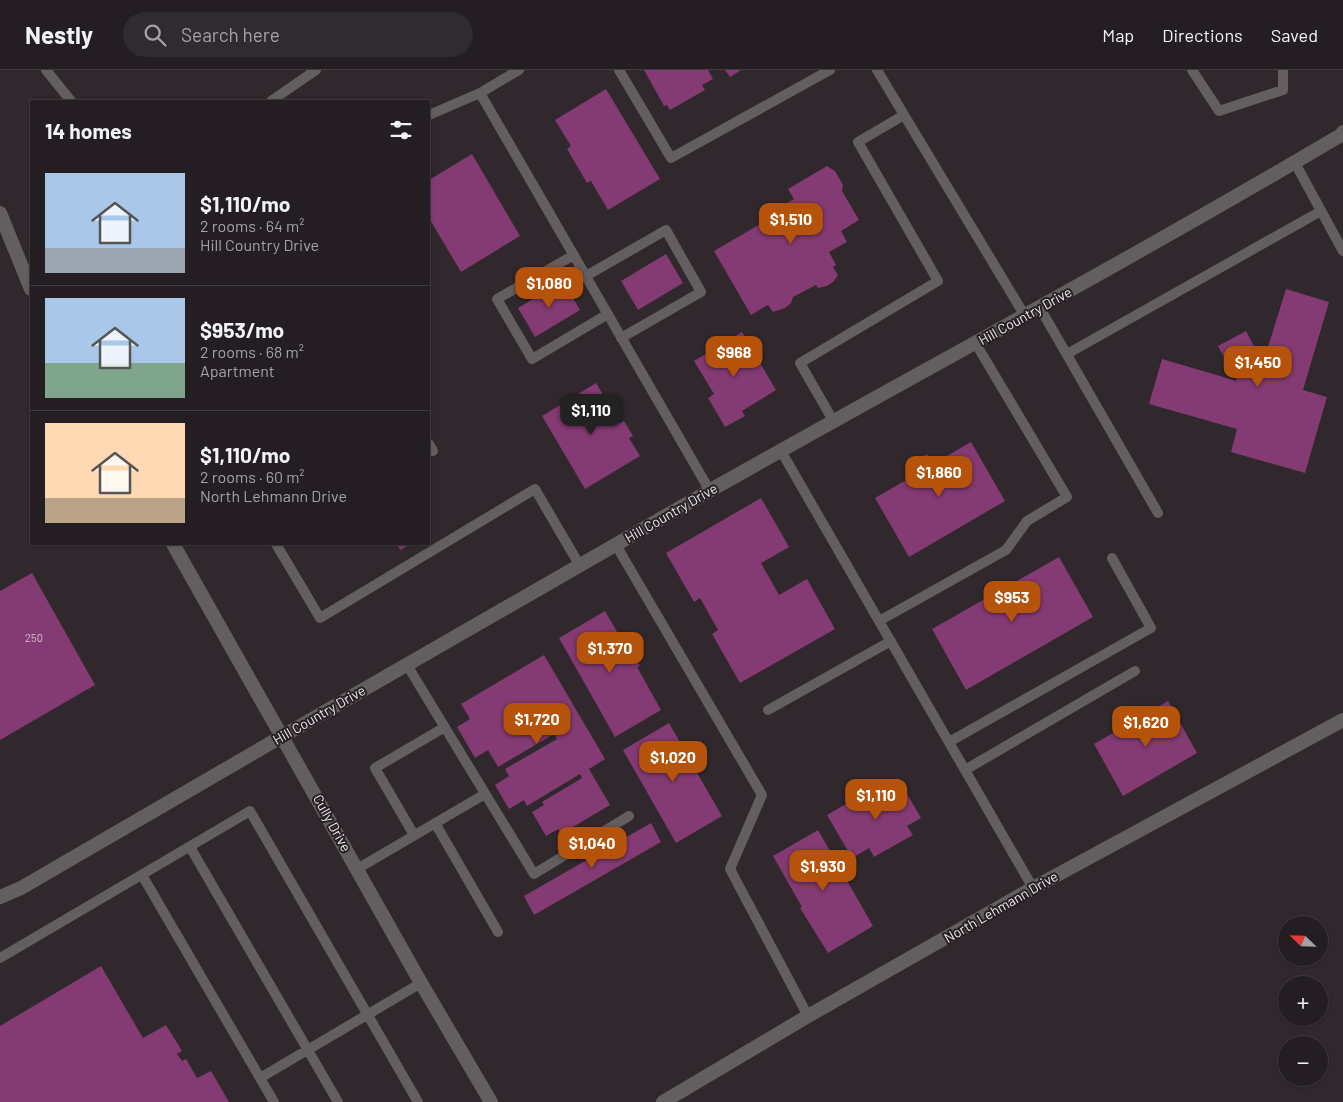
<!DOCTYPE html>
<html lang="en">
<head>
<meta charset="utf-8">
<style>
  body { margin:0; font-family:Barlow,sans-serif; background:#302b2f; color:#f1f3f6; height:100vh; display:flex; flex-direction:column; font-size:19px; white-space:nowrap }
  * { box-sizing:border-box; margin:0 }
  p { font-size:16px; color:#a3a2a5 }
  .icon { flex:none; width:28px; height:28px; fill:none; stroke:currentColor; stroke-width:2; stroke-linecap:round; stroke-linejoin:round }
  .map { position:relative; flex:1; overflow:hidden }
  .panel { position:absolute; left:30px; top:30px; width:400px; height:445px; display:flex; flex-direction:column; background:#241e22; border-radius:0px; box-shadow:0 1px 4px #0004,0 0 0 1px #413c40 }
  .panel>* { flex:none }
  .needle { width:32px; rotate:293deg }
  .buttons { position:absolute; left:1278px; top:846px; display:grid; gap:10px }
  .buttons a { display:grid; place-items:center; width:50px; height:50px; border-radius:50%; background:#241e22; box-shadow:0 1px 4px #0004,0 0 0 1px #413c40; font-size:25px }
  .price { position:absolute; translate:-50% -42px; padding:0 11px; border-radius:10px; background:#b45309; color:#fff; font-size:16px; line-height:32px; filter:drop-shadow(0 1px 2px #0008) }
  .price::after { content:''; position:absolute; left:50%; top:30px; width:15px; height:11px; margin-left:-8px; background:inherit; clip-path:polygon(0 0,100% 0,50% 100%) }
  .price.selected { background:#222; color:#fff }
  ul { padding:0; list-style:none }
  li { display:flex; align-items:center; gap:15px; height:125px; padding:0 15px }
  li+li { border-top:1px solid #413c40 }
  li span { display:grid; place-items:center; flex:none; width:140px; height:100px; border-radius:0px; color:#555 }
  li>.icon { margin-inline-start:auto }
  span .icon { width:60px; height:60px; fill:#fffc; stroke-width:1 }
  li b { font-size:21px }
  h2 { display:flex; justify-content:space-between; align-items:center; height:60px; padding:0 15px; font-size:21px }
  header { display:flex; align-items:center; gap:30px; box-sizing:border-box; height:70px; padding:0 25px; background:#241e22; border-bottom:1px solid #413c40 }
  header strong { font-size:24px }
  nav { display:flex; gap:28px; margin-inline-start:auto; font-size:18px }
  .search { width:350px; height:45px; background:#302b2f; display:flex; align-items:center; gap:12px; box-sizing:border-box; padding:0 18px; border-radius:28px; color:#a3a2a5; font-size:19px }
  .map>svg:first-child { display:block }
</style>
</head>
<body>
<header>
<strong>Nestly</strong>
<div class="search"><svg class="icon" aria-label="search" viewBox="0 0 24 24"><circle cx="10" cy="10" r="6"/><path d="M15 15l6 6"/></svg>Search here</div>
<nav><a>Map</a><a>Directions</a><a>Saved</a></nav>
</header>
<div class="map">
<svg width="1343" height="1032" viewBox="0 0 1343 1032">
  <rect width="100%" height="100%" fill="#30282d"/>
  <path fill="#843a72" d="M644 0H708L713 9 702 15 705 20 670 40 667 35 664 36Z
    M725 0H741L730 7Z
    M606 19 660 109 608 140 591 111 587 113 567 79 571 76 555 50Z
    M472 84 520 166 461 202 429 148V110Z
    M827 96 835 101 843 115 842 121 859 150 841 161 847 172 829 182 836 195 833 197 838 205 834 211 827 216 818 218 816 215 793 227 791 233 785 238 773 242 768 235 751 245 714 181 786 139 784 135 794 129 788 119Z
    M666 184 683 213 638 240 621 211Z
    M563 211 580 240 535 267 518 238Z
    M1286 219 1329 232 1303 320 1327 327 1305 403 1231 382 1237 359 1149 334 1162 289 1237 311 1218 276 1246 261 1263 293Z
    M742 262 776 320 742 341 745 346 725 357 708 328 714 324 694 291Z
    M596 313 620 353 624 351 633 366 629 368 640 386 585 419 542 346Z
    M971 372 1005 431 909 487 875 428 915 405 909 394 927 384 933 394Z
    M761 428 789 477 761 493 779 525 807 509 835 559 740 613 712 564 718 560 700 528 694 532 666 483Z
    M397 474H411L400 480Z
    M1059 487 1093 547 966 620 932 559Z
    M32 503 95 615 0 670V521Z
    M605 541 631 586 633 585 640 596 637 597 661 640 615 667 559 568Z
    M544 585 605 689 589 699 610 735 561 764 558 759 546 766 532 742 544 735 542 732 582 708 580 704 527 736 524 730 509 739 495 715 509 706 505 699 557 669 554 664 498 697 488 680 475 688 457 657 470 649 461 634Z
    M1168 631 1197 683 1123 726 1094 674Z
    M669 653 686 683 689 681 695 693 692 694 722 746 676 773 623 680Z
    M898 708 921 748 907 756 913 765 874 787 869 778 852 788 827 745 851 731 853 734 869 724 872 729 881 724 878 719Z
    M651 753 661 772 534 845 524 826Z
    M818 760 873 856 828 883 800 838 802 837 773 786Z
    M101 896 143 968 166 955 182 981 177 984 182 991 186 989 197 1008 211 1001 229 1032H0V956Z"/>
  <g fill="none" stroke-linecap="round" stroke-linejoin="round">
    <path stroke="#635f61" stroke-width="10" d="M46 0 71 31
      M619 0 671 88 830 0
      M877 0 1025 246
      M1192 0 1219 41 1283 20V0
      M480 23 710 421
      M271 31 316 0
      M429 45 480 23 519 0
      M1295 93 1343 181
      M574 185 497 229 532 289 608 244
      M586 206 666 160 701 222 621 268
      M1040 238 1158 443
      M1067 284 1321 141
      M834 352 800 293 938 211 858 72 904 45
      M429 374 433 381
      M781 381 1033 818
      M276 474 320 548 535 419 580 496
      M616 475 762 725 730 799 808 946
      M879 551 1006 480 1027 451 1067 427 976 274
      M407 595 534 804 629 746
      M768 640 891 571
      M949 672 1151 558 1112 488
      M965 700 1135 601
      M435 753 498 862
      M414 765 375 698 445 657
      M190 777 338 1032
      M357 799 485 724
      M142 805 274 1032
      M0 888 250 741 418 1032
      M260 1008 421 913"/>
    <path stroke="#635f61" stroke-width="14" d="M0 143 31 219
      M173 474 421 913 491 1032
      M0 827 21 818C250 685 478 552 709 421 920 302 1133 188 1341 65L1343 62
      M663 1032 808 946 1033 818 1343 650"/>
  </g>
  <g text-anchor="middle" stroke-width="4" stroke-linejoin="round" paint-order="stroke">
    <g font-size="11" fill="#d4bdce">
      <text x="34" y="572">250</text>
    </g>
    <g font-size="14" fill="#efe9ed" stroke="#261f24">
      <text transform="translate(1025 246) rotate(-29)" y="5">Hill Country Drive</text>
      <text transform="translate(671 443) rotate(-30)" y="5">Hill Country Drive</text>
      <text transform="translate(319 645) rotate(-30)" y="5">Hill Country Drive</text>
      <text transform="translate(332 753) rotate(61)" y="5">Cully Drive</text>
      <text transform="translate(1001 837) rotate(-30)" y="5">North Lehmann Drive</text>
    </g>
  </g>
</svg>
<div class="buttons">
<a><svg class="needle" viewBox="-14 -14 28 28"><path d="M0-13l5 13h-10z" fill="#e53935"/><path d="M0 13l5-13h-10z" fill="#a3a2a5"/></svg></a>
<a>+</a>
<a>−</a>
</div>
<b class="price" style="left:791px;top:175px">$1,510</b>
<b class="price" style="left:549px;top:239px">$1,080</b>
<b class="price" style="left:734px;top:308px">$968</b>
<b class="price" style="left:1258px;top:318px">$1,450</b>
<b class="price selected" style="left:591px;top:366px">$1,110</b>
<b class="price" style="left:939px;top:428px">$1,860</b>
<b class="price" style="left:1012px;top:553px">$953</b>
<b class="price" style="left:610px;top:604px">$1,370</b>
<b class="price" style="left:537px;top:675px">$1,720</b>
<b class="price" style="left:1146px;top:678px">$1,620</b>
<b class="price" style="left:673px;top:713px">$1,020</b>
<b class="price" style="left:876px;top:751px">$1,110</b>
<b class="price" style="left:592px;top:799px">$1,040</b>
<b class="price" style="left:823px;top:822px">$1,930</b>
<section class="panel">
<h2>14 homes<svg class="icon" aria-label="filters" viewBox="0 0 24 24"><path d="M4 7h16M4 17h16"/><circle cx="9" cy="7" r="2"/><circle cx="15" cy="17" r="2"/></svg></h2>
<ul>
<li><span style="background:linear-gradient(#a9c7e8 75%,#9aa5b1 0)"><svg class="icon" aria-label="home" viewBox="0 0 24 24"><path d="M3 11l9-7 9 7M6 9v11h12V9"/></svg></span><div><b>$1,110/mo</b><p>2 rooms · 64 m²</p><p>Hill Country Drive</p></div></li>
<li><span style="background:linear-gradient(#a9c7e8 65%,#7fa58c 0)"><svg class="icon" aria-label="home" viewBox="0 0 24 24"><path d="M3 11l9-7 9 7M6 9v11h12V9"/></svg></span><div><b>$953/mo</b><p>2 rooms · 68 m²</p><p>Apartment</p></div></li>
<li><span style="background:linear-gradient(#ffd9b3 75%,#b9a48a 0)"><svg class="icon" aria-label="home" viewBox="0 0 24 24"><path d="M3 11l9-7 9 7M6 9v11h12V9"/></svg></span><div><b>$1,110/mo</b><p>2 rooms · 60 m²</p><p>North Lehmann Drive</p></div></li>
</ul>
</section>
</div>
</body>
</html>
